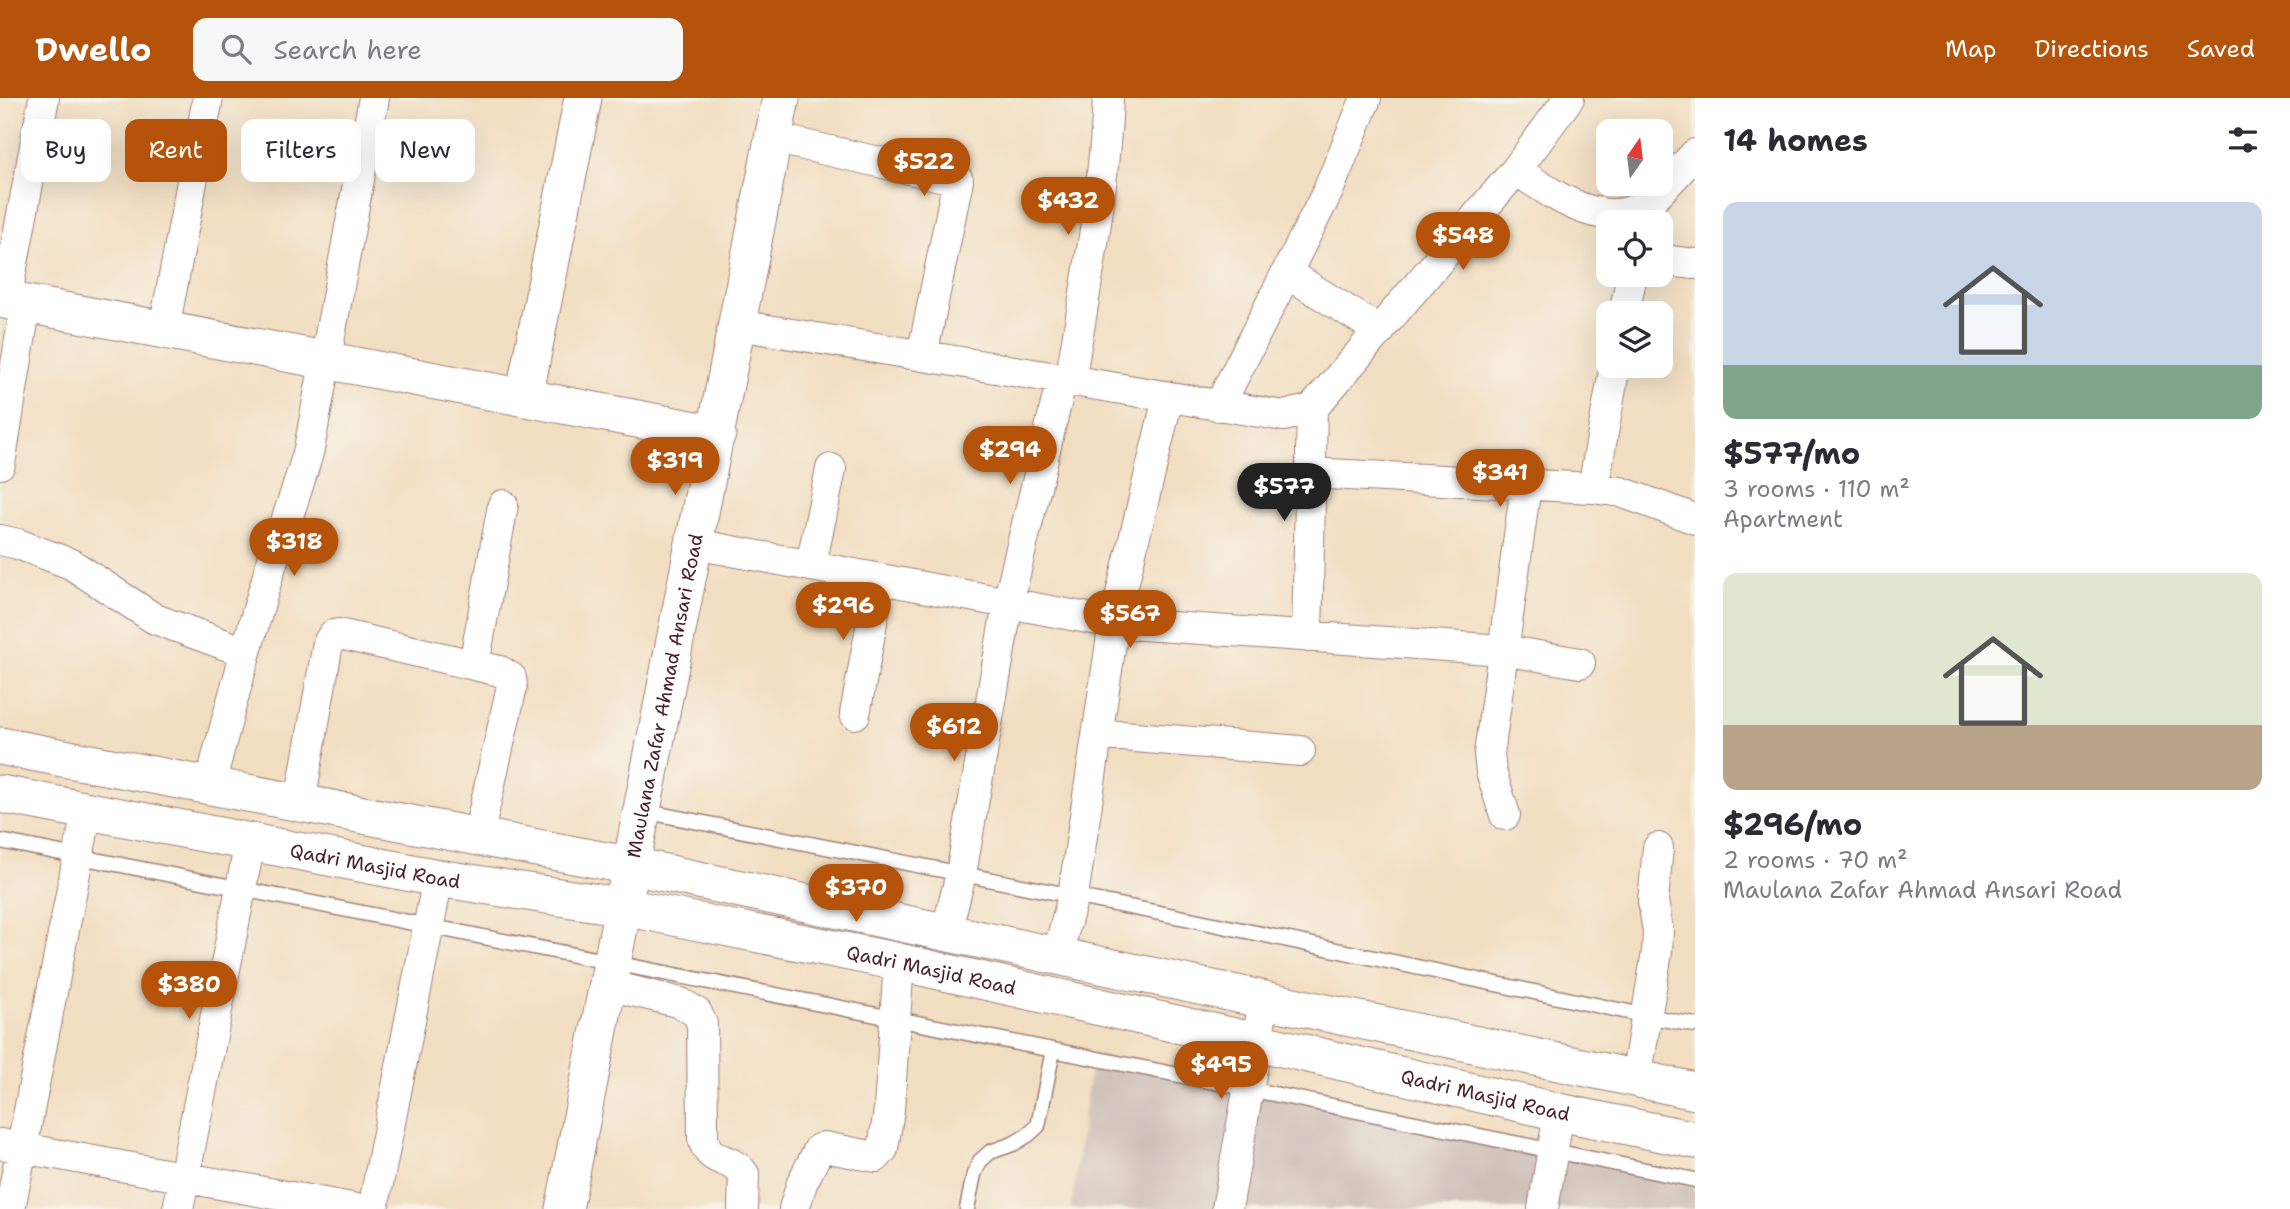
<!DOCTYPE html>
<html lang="en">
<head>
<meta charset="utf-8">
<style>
  body { margin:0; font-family:"Shantell Sans",sans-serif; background:#f7f7f7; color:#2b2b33; height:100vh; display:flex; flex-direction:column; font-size:26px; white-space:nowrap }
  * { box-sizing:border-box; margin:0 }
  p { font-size:23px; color:#7c7c81 }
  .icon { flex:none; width:38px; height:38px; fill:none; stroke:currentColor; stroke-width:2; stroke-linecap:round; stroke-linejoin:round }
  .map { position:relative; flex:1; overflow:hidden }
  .panel { display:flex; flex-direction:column; background:#fff; width:595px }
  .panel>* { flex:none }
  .banner { position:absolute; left:21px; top:21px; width:665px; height:63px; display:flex; gap:14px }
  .needle { width:46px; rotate:14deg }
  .controls { position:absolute; left:1596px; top:21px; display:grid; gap:14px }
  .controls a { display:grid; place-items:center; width:77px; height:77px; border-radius:14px; background:#fff; box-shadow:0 7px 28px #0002; font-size:35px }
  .price { position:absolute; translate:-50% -60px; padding:0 16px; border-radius:24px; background:#b45309; color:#fff; font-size:23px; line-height:46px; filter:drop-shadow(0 2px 4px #0008) }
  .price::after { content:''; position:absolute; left:50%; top:42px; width:21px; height:16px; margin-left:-10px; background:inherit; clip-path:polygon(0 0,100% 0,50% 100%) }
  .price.current { background:#222; color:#fff }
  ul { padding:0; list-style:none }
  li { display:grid; align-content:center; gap:14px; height:371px; padding:0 28px }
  li span { display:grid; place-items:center; height:217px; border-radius:14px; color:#555 }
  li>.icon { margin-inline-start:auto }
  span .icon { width:126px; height:126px; fill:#fffc; stroke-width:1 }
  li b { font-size:30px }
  h2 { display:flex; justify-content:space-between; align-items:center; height:84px; padding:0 28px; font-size:30px }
  .pill { padding:0 24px; border-radius:14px; background:#fff; box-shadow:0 7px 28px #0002; font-size:24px; line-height:63px }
  .pill.current { background:#b45309; color:#fff }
  header { display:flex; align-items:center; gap:42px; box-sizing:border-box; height:98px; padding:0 35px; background:#b45309; color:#fff }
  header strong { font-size:33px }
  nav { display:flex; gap:38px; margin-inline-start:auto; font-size:24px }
  .search { width:490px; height:63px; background:#f7f7f7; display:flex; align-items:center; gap:18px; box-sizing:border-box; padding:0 24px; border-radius:14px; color:#7c7c81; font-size:26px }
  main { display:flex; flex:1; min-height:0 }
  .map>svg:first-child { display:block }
</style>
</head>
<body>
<header>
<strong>Dwello</strong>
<div class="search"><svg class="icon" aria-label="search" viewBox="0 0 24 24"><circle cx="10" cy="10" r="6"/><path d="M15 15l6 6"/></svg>Search here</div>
<nav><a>Map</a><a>Directions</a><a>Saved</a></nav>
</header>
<main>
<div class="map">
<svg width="1695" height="1111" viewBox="0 0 1695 1111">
  <rect width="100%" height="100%" fill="#f7f3e8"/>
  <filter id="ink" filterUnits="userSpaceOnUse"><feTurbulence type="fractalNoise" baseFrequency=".0143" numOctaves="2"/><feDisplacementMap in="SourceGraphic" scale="14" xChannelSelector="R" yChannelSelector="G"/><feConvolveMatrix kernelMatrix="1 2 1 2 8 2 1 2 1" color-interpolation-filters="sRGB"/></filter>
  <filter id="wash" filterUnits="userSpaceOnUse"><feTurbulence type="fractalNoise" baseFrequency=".00686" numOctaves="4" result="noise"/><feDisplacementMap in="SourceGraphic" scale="28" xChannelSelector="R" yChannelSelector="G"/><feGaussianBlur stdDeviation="1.57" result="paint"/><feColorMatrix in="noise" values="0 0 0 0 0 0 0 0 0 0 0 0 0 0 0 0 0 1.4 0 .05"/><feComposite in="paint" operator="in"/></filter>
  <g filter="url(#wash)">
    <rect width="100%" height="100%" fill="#f2dec1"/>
    <path fill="#cfc0ba" d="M1092 956 1695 1088V1111H1071Z"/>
  </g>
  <g filter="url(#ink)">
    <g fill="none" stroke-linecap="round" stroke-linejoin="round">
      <g stroke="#9e7e76" stroke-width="17">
        <path id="service" d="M643 713 1195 822 1647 918 1695 927
          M0 743 1249 991 1695 1082
          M967 1111 974 1076 980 1063 990 1054 1013 1046 1028 1037 1038 1028 1053 952"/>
      </g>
      <g stroke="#9e7e76" stroke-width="32">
        <path id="minor" d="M773 40 958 82 922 258
          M1516 72C1551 95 1603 135 1645 106 1663 93 1679 72 1695 56
          M1661 162 1695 166
          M1287 175 1380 233
          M6 202 44 0
          M1624 215 1632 177
          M738 227 1284 318 1312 311 1516 72 1569 0
          M164 231 208 0
          M1070 283C1086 189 1104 95 1108 0
          M1219 308 1328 93 1366 0
          M0 366 26 205
          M1310 375 1593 390 1621 394 1695 421
          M1593 390 1615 268
          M0 442 18 446 71 466 155 521 245 554
          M695 446 1114 525 1503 552 1580 565
          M811 467 831 371
          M1307 539 1312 311
          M474 567 503 407
          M855 616 880 481
          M1099 636 1300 653
          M210 687C228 616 248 545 269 474 282 433 298 392 309 351L374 0
          M300 704 328 545 333 537 339 536 500 573 511 580 512 588 478 739
          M1505 717 1491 674 1489 656 1526 387
          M946 835 961 776 1008 505 1062 281
          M1057 858 1073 798 1114 525 1168 300
          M608 887 681 905 697 915 702 926 703 1040C709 1067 729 1057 744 1076L743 1111
          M1636 981 1657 854 1658 833 1653 803 1658 750
          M0 1046 357 1111
          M10 1111 87 713
          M178 1111 250 744
          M373 1111 438 780
          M794 1111 802 1085 819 1051 824 1049 876 1059 883 1051 889 1012 899 864
          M1227 1111 1264 903
          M1543 1111 1559 1014"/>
      </g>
      <g stroke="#9e7e76" stroke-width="39">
        <g id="tertiary">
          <path d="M0 201 717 336"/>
          <path d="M524 299 583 0"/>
          <path d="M0 648 632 768 1695 993"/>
          <path id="s1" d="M0 696 438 780 624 809 899 864 1257 944 1559 1014 1695 1042"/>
          <path id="s2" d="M564 1111 781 0"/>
        </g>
      </g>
      <use href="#service" stroke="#fff" stroke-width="14"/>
      <use href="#minor" stroke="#fff" stroke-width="30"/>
      <use href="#tertiary" stroke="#fff" stroke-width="37"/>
    </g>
  </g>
  <g text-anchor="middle" stroke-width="5" stroke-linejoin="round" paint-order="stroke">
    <g font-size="19" fill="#4a1f2b" stroke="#f7f3e8">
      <text dy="7" stroke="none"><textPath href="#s2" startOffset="523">Maulana Zafar Ahmad Ansari Road</textPath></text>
      <text dy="7" stroke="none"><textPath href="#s1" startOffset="382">Qadri Masjid Road</textPath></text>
      <text dy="7" stroke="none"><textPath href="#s1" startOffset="948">Qadri Masjid Road</textPath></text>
      <text dy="7" stroke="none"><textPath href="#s1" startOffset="1516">Qadri Masjid Road</textPath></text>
    </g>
  </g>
</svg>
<div class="controls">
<a><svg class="needle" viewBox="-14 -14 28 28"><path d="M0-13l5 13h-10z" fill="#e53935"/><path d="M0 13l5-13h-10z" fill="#7c7c81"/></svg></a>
<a><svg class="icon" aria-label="locate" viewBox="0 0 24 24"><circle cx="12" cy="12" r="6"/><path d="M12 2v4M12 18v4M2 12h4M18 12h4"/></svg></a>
<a><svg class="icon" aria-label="layers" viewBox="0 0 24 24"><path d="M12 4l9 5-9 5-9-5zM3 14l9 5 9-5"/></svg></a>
</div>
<b class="price" style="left:924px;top:100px">$522</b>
<b class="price" style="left:1068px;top:139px">$432</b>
<b class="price" style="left:1463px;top:174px">$548</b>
<b class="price" style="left:1010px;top:388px">$294</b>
<b class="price" style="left:675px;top:399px">$319</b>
<b class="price" style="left:1500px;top:411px">$341</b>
<b class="price current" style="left:1284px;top:425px">$577</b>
<b class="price" style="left:294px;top:480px">$318</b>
<b class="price" style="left:843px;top:544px">$296</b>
<b class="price" style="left:1130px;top:552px">$567</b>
<b class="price" style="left:954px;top:665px">$612</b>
<b class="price" style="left:856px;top:826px">$370</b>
<b class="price" style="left:189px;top:923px">$380</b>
<b class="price" style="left:1221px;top:1003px">$495</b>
<div class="banner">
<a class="pill">Buy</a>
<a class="pill current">Rent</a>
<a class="pill">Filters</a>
<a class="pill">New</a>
</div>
</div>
<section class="panel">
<h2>14 homes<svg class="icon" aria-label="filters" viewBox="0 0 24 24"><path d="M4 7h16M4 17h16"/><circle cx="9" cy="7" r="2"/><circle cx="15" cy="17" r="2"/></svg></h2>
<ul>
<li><span style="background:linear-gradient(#c9d6e8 75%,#7fa58c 0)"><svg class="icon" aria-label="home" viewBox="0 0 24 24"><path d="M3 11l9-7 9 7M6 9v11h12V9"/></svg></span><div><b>$577/mo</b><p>3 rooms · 110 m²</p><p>Apartment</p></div></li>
<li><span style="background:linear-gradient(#dfe7d0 70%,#b9a48a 0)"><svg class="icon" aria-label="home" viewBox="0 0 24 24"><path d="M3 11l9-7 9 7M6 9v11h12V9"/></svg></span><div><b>$296/mo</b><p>2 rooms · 70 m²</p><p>Maulana Zafar Ahmad Ansari Road</p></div></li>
</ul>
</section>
</main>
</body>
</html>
